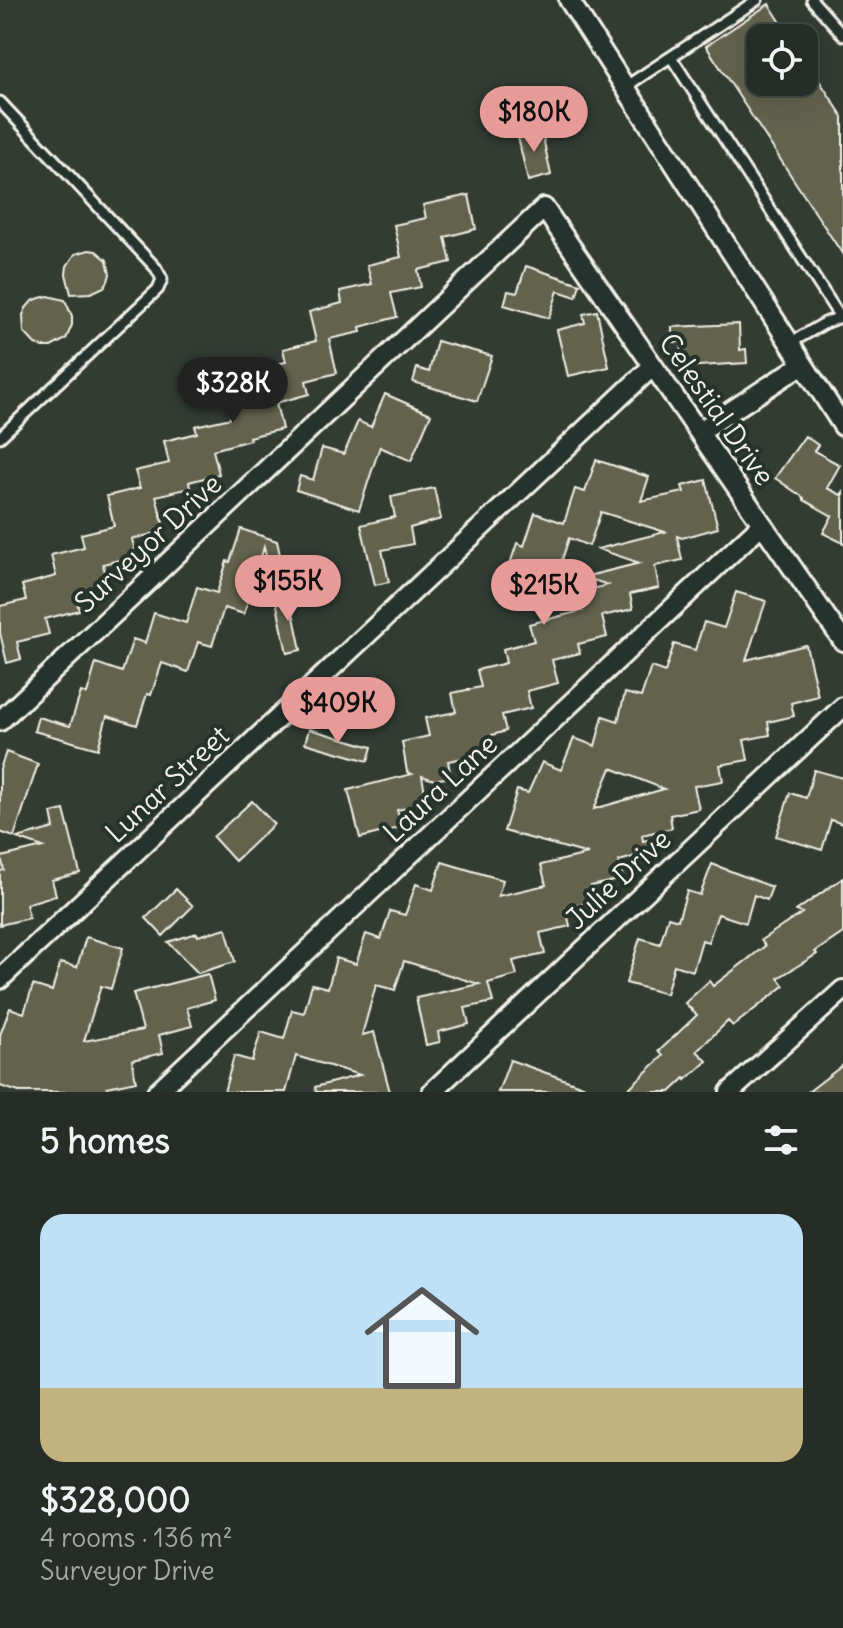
<!DOCTYPE html>
<html lang="en">
<head>
<meta charset="utf-8">
<style>
  body { margin:0; font-family:Delius,sans-serif; background:#323932; color:#f1f3f6; height:100vh; display:flex; flex-direction:column; font-size:30px; white-space:nowrap }
  * { box-sizing:border-box; margin:0 }
  p { font-size:26px; color:#a4a8a7 }
  .icon { flex:none; width:44px; height:44px; fill:none; stroke:currentColor; stroke-width:2; stroke-linecap:round; stroke-linejoin:round }
  .map { position:relative; height:1092px; overflow:hidden }
  .side { display:flex; flex-direction:column; background:#262d26; flex:1 }
  .side>* { flex:none }
  .fabs { position:absolute; left:746px; top:24px; display:grid; gap:16px }
  .fabs a { display:grid; place-items:center; width:72px; height:72px; border-radius:16px; background:#262d26; box-shadow:0 8px 32px #0002,0 0 0 2px #424943; font-size:40px }
  .price { position:absolute; translate:-50% -68px; padding:0 18px; border-radius:28px; background:#e69b98; color:#111; font-size:26px; line-height:52px; filter:drop-shadow(0 2px 4px #0008) }
  .price::after { content:''; position:absolute; left:50%; top:48px; width:24px; height:18px; margin-left:-12px; background:inherit; clip-path:polygon(0 0,100% 0,50% 100%) }
  .price.active { background:#222; color:#fff }
  ul { padding:0; list-style:none }
  li { display:grid; align-content:center; gap:16px; height:424px; padding:0 40px }
  li+li { border-top:2px solid #424943 }
  li span { display:grid; place-items:center; height:248px; border-radius:24px; color:#555 }
  li>.icon { margin-inline-start:auto }
  span .icon { width:144px; height:144px; fill:#fffc; stroke-width:1 }
  li b { font-size:34px }
  h2 { display:flex; justify-content:space-between; align-items:center; height:96px; padding:0 40px; font-size:34px }
  .map>svg:first-child { display:block }
</style>
</head>
<body>
<div class="map">
<svg width="843" height="1092" viewBox="0 0 843 1092">
  <rect width="100%" height="100%" fill="#323c33"/>
  <filter id="ink" filterUnits="userSpaceOnUse"><feTurbulence type="fractalNoise" baseFrequency=".0125" numOctaves="2"/><feDisplacementMap in="SourceGraphic" scale="16" xChannelSelector="R" yChannelSelector="G"/><feConvolveMatrix kernelMatrix="1 2 1 2 8 2 1 2 1" color-interpolation-filters="sRGB"/></filter>
  <g filter="url(#ink)">
    <path fill="#63624d" stroke="#f4f1e8" stroke-width="2" fill-rule="evenodd" d="M769 4 791 38H760V82H804V57L843 117V255L706 46Z
      M541 128 551 175 528 181 517 133Z
      M469 195 476 229 445 237 451 262 418 270 421 287 391 293 397 317 360 327 361 332 329 339 337 373 306 381 309 394 276 403 282 429 249 437 250 440 213 450 219 474 189 482 190 488 156 496 165 531 132 539 136 556 103 564 109 590 76 598 79 610 45 619 49 634 17 642 21 659 7 663 0 633V606L26 600 22 585 56 576 51 555 84 547 81 534 114 526 107 496 140 488 135 471 169 463 164 441 197 433 195 426 231 418 224 392 255 383 252 369 286 362 283 349 316 341 309 312 342 303 340 291 372 284 367 265 401 257 394 225 426 218 423 205Z
      M89 250 96 251 107 260 110 274 108 281 104 287 91 293 71 294 66 274 67 266 75 254Z
      M526 266 580 284 576 297 558 291 549 318 504 305 508 291 517 293Z
      M48 296 65 300 72 316V325L66 339 51 347H43L35 344 24 332 23 315 26 308 32 301 40 298Z
      M597 311 609 367 568 376 557 330 585 323 583 314Z
      M739 324 740 350 746 349 747 363 683 367 681 342H672V327Z
      M437 341 492 356 477 401 413 382 417 368 429 372Z
      M385 394 431 414 411 461 380 447V446L359 510 296 490 300 476 313 480 322 448 344 454 358 421 371 427Z
      M805 436 818 445 814 451 840 465 827 488 841 495 843 492V543L823 533 832 516 804 500V498L775 478Z
      M596 460 649 477 641 501 684 492 682 486 706 480 718 528 682 538 677 536 682 560 655 566 659 588 630 594 633 609 602 616 607 637 578 644 580 653 552 660 558 683 527 691 531 708 502 715 506 731 492 735 496 748 478 752 479 755 448 761 451 777 434 780 422 776 427 804 397 810 402 827 360 838 348 790 412 774 407 772 402 742 429 736 425 718 456 712 452 693 481 687 477 670 506 663 503 649 534 641 529 624 581 611 546 601 608 585 584 577 640 563 598 549 665 532 601 512 589 546 569 538 559 569 547 566 538 599 502 588 517 543 524 546 535 513 564 523 575 489 585 492Z
      M434 488 441 519 410 528 413 544 382 550 389 582 375 585 361 525 395 517 391 497Z
      M241 529 277 541 282 564 274 591 264 547 244 614 224 608 212 646 198 642 188 672 162 663 151 695 147 694 137 725 107 716 98 749 34 731 38 717 70 726 81 692 87 694 96 663 122 672 133 639 145 643 154 613 186 623 197 587 217 593 227 561 230 562Z
      M736 592 766 601 746 660 806 645 818 696 791 703 794 716 768 722 770 735 744 740 748 760 720 765 723 781 694 786 699 809 670 815 672 828 642 835 643 841 648 840 651 852 619 861 623 879 591 886 595 901 566 908 570 926 540 933 545 954 513 961 517 975 488 983 493 1002 465 1008 469 1024 438 1032 440 1042 426 1045 416 998 479 984 404 961 395 990 376 985 362 1035 374 1032 390 1092H316L315 1087 360 1075 296 1056 286 1092H224L234 1056 252 1061 261 1032 284 1039 292 1010 304 1013 312 984 328 988 336 958 356 964 366 934 381 939 390 911 405 915 416 884 433 890 442 862 503 880 498 896 546 885 541 865 588 854 504 831 517 790 528 793 542 762 561 770 574 738 595 746 603 716 618 721 625 693 641 697 651 667 665 672 674 644 695 650 704 622 724 628ZM611 768 664 789 594 809Z
      M289 593 301 650 287 653 275 596Z
      M309 729 372 747 368 761 305 743Z
      M6 752 38 764 14 837 0 832V769Z
      M814 770 843 778V824L831 820 822 850 776 836 790 793 806 798Z
      M252 801 274 824 235 861 213 837Z
      M64 810 80 873 52 880 56 895 26 904 29 918 0 925V871L4 870 1 857 43 847 17 838 54 828 51 813Z
      M712 864 772 887 767 900 754 895 746 923 718 914 708 942 702 940 693 971 674 965 666 994 626 983 640 938 660 944 668 917 678 920 687 891 700 895Z
      M843 878V933L815 952 817 954 778 978 784 986 733 1026 728 1021 697 1051 707 1061 686 1080 685 1078 670 1092H625L663 1056 659 1051 697 1015 685 1003 709 981 713 986 765 946 761 940 802 913 796 911Z
      M176 889 193 906 163 936 146 918Z
      M226 928 235 962 198 973 168 942 197 933 198 936Z
      M86 937 123 948 111 989 101 986 84 1041 143 1030 133 993 208 974 215 1000 187 1008 192 1026 159 1035 163 1053 132 1060 136 1081 107 1087 108 1092H19L0 1086V1035L10 1008 24 1013 33 985 52 991 60 963 77 967Z
      M510 1060 594 1090V1092H498Z
      M843 1065V1092H808Z"/>
    <g fill="none" stroke-linecap="round" stroke-linejoin="round">
      <g stroke="#f4f1e8" stroke-width="15">
        <path id="service" d="M812 0 843 35
          M671 57 840 317
          M625 87 757 0
          M0 102 156 268 162 279 158 289 0 437
          M790 343 825 323 843 316"/>
      </g>
      <g stroke="#f4f1e8" stroke-width="24">
        <path id="minor" d="M569 0 843 426
          M699 432 803 364
          M0 721 544 208 843 641
          M0 979 653 366
          M157 1092 762 524
          M432 1092 843 707
          M730 1092 843 990"/>
      </g>
      <use href="#service" stroke="#26332d" stroke-width="9"/>
      <use href="#minor" stroke="#26332d" stroke-width="18"/>
    </g>
  </g>
  <g text-anchor="middle" stroke-width="8" stroke-linejoin="round" paint-order="stroke">
    <g font-size="28" fill="#f4f1e8" stroke="#26332d">
      <text transform="translate(717 409) rotate(55)" y="10">Celestial Drive</text>
      <text transform="translate(148 543) rotate(-43)" y="10">Surveyor Drive</text>
      <text transform="translate(167 784) rotate(-43)" y="10">Lunar Street</text>
      <text transform="translate(440 788) rotate(-43)" y="10">Laura Lane</text>
      <text transform="translate(618 879) rotate(-43)" y="10">Julie Drive</text>
    </g>
  </g>
</svg>
<div class="fabs">
<a><svg class="icon" aria-label="locate" viewBox="0 0 24 24"><circle cx="12" cy="12" r="6"/><path d="M12 2v4M12 18v4M2 12h4M18 12h4"/></svg></a>
</div>
<b class="price" style="left:534px;top:154px">$180K</b>
<b class="price active" style="left:233px;top:425px">$328K</b>
<b class="price" style="left:288px;top:623px">$155K</b>
<b class="price" style="left:544px;top:627px">$215K</b>
<b class="price" style="left:338px;top:745px">$409K</b>
</div>
<section class="side">
<h2>5 homes<svg class="icon" aria-label="filters" viewBox="0 0 24 24"><path d="M4 7h16M4 17h16"/><circle cx="9" cy="7" r="2"/><circle cx="15" cy="17" r="2"/></svg></h2>
<ul>
<li><span style="background:linear-gradient(#bfe0f5 70%,#c2b280 0)"><svg class="icon" aria-label="home" viewBox="0 0 24 24"><path d="M3 11l9-7 9 7M6 9v11h12V9"/></svg></span><div><b>$328,000</b><p>4 rooms · 136 m²</p><p>Surveyor Drive</p></div></li>
</ul>
</section>
</body>
</html>
